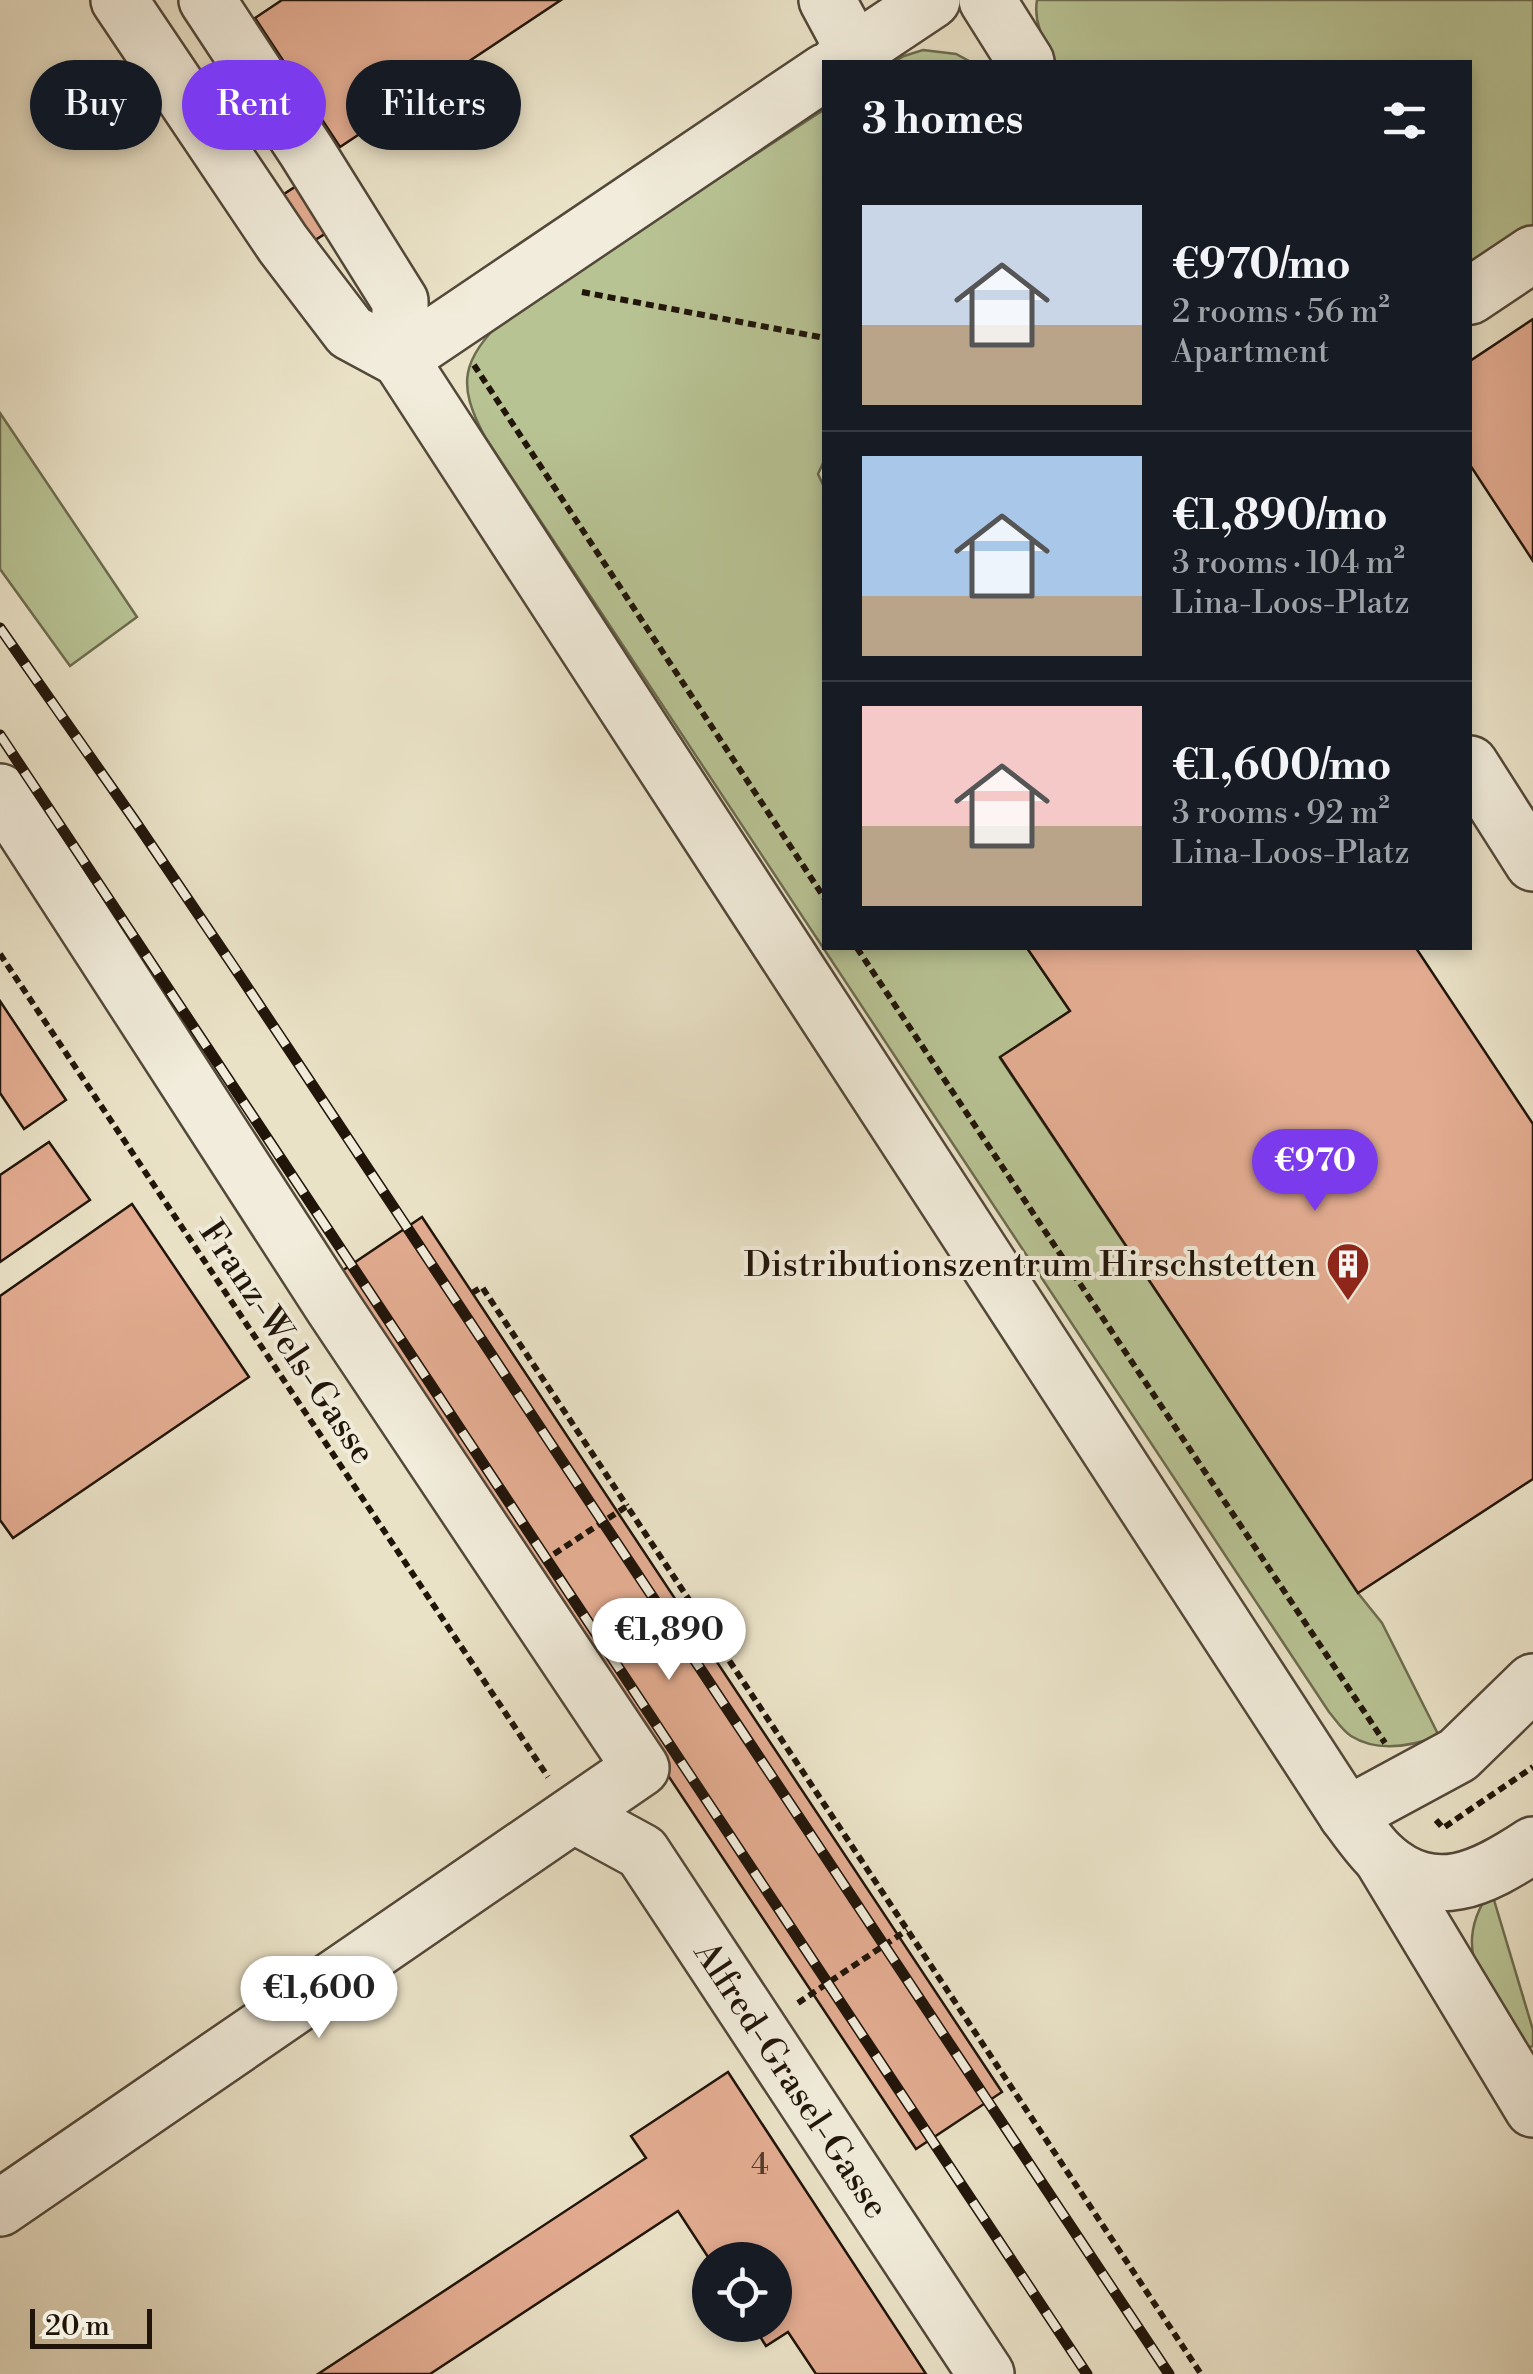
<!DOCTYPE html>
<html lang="en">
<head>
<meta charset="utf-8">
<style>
  body { margin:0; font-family:"Libre Bodoni",serif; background:#20242c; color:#f1f3f6; height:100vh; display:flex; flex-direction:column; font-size:38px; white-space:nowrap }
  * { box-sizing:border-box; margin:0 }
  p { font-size:32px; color:#9ea1a6 }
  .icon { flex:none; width:55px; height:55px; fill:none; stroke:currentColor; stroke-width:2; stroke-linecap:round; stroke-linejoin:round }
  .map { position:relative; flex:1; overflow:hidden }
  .side { position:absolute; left:822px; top:60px; width:650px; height:890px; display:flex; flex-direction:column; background:#171b24; border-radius:0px; box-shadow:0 5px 15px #0003 }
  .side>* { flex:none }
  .guide { position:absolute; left:30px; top:60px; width:642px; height:90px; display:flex; gap:20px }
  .buttons { position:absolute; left:692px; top:2242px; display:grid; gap:20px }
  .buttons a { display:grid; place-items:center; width:100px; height:100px; border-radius:50%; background:#171b24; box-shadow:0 5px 15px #0003; font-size:50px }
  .scale { position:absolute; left:30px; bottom:25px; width:122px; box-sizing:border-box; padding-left:10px; border:5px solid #21150a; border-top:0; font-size:28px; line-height:35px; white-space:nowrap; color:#21150a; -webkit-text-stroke:8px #f1ecdb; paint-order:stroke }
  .price { position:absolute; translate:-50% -85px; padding:0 22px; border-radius:35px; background:#fff; color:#222; font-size:32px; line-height:65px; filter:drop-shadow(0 2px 5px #0008) }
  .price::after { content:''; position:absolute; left:50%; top:60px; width:30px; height:22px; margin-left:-15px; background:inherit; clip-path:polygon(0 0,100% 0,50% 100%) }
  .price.on { background:#7c3aed; color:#fff }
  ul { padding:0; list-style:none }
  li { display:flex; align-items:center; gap:30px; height:250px; padding:0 40px }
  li+li { border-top:2px solid #363941 }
  li span { display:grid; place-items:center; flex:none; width:280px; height:200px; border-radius:0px; color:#555 }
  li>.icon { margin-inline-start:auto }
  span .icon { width:120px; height:120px; fill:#fffc; stroke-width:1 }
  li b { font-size:42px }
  h2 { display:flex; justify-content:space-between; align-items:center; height:120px; padding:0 40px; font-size:42px }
  .chip { padding:0 35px; border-radius:45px; background:#171b24; box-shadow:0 5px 15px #0003; font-size:35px; line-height:90px }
  .chip.on { background:#7c3aed; color:#fff }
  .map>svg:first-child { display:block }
</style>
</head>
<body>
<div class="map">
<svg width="1533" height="2374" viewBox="0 0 1533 2374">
  <rect width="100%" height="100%" fill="#eae2c7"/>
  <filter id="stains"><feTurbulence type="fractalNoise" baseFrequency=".002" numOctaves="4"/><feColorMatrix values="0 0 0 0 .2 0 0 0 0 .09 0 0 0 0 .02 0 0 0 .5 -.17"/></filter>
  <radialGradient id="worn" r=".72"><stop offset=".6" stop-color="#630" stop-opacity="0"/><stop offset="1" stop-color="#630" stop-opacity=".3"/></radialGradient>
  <path fill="#b8c394" stroke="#6c6c4f" stroke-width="2.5" d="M1037 0H1533V226L1470 268V62H1056C1045 42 1033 24 1037 0Z
    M923 50 956 54 971 62H894L904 56Z
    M825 109V459L818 474 825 489V948H1027L1070 1011 1000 1058 1358 1593 1382 1623 1439 1736C1412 1746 1378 1753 1351 1736 1342 1730 1336 1720 1329 1712L485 437C456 383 462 361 504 318Z
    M0 413 137 617 70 666 0 569Z
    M1491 1890 1533 2030V2046L1530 2047 1521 2043C1488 1990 1447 1951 1491 1890Z"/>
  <path fill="#e3ac91" stroke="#21150a" stroke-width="2.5" d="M282 0H561L340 147 255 18Z
    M307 179 336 227 307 245 278 198Z
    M1533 319V561L1470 465V361Z
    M1027 948H1416L1533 1124V1479L1358 1593 1000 1057 1070 1011Z
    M0 1001 66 1100 24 1129 0 1093Z
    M49 1142 90 1200 0 1262V1175Z
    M132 1204 249 1377 13 1538 0 1520V1296Z
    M422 1217 1002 2092 916 2149 336 1275Z
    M728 2072 926 2374H816L788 2332 766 2346 753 2325H775V2260H710L678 2211 430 2374H318L646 2158 631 2136Z"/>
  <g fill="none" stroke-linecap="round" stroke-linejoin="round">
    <g stroke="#534839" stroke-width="60">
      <g id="minor">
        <path d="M119 0 283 244 350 332 400 359 1347 1815C1358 1829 1369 1846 1382 1858 1434 1904 1483 1878 1533 1845"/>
        <path d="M207 0 307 152 400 301V359"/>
        <path d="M827 0 855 52"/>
        <path d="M987 0 1026 62"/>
        <path d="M839 62 932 0"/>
        <path d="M1470 296 1533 254"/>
        <path d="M400 359 825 72"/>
        <path d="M1470 764 1533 863"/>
        <path d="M0 792 333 1307 641 1768 0 2208"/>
        <path id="s1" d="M574 1815 642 1852 986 2374"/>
        <path d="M1347 1815 1458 1755 1533 1682"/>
        <path d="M1381 1857 1533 2109"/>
      </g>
    </g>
    <path stroke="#21150a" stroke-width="6" stroke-dasharray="8 5" stroke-linecap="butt" d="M582 292 825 338
      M474 365 825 899
      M857 948 1385 1743
      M0 954 548 1777
      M472 1293 482 1287 627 1506
      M554 1554 627 1506 1201 2374
      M1436 1820 1443 1828 1533 1767
      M798 2003 907 1930"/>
    <use href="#minor" stroke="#f1ecdb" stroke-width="55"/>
    <g stroke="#21150a" stroke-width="11">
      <path id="rail" d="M0 628 133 818 242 979 1169 2374
        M0 735 1087 2374"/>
    </g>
    <use href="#rail" stroke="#f1ecdb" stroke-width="8" stroke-dasharray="22" stroke-linecap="butt"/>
  </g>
  <defs>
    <g id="building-pin" transform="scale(2.25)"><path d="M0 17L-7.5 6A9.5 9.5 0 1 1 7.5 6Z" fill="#8f2418" stroke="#f1ecdb"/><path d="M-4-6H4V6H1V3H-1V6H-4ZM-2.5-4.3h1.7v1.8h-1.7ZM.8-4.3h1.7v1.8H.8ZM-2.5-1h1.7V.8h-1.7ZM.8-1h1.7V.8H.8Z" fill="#fff"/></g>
  </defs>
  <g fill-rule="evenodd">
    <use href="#building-pin" x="1348" y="1264"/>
  </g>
  <g text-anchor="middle" stroke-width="8" stroke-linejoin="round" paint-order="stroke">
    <g font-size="30" fill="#523b2c">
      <text x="760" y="2174">4</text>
    </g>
    <g font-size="35" fill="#21150a" stroke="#f1ecdb" text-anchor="end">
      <text x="1316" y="1276">Distributionszentrum Hirschstetten</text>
    </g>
    <g font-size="35" fill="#21150a" stroke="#f1ecdb">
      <text transform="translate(288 1342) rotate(56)" y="12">Franz-Wels-Gasse</text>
      <text dy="12" stroke="none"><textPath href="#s1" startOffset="350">Alfred-Grasel-Gasse</textPath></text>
    </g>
  </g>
  <rect width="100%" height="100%" filter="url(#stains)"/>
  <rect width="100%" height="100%" fill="url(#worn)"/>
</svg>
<div class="buttons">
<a><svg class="icon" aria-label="locate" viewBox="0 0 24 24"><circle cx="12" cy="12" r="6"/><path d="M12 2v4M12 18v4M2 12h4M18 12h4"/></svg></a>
</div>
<div class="scale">20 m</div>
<b class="price on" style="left:1315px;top:1214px">€970</b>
<b class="price" style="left:669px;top:1683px">€1,890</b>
<b class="price" style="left:319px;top:2041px">€1,600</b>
<div class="guide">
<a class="chip">Buy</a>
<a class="chip on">Rent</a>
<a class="chip">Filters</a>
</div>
<section class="side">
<h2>3 homes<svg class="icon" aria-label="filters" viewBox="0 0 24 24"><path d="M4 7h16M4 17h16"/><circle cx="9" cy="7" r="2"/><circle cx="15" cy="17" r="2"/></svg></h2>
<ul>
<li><span style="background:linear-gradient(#c9d6e8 60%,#b9a48a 0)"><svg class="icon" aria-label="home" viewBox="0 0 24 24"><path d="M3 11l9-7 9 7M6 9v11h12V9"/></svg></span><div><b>€970/mo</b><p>2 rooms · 56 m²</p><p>Apartment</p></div></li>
<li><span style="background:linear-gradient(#a9c7e8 70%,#b9a48a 0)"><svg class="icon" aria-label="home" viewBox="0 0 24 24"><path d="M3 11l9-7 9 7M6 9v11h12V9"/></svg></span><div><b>€1,890/mo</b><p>3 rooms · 104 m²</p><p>Lina-Loos-Platz</p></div></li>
<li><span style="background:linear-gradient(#f6c9c9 60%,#b9a48a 0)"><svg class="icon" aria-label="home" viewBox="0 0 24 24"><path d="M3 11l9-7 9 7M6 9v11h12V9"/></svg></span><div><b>€1,600/mo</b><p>3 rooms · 92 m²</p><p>Lina-Loos-Platz</p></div></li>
</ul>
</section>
</div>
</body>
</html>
